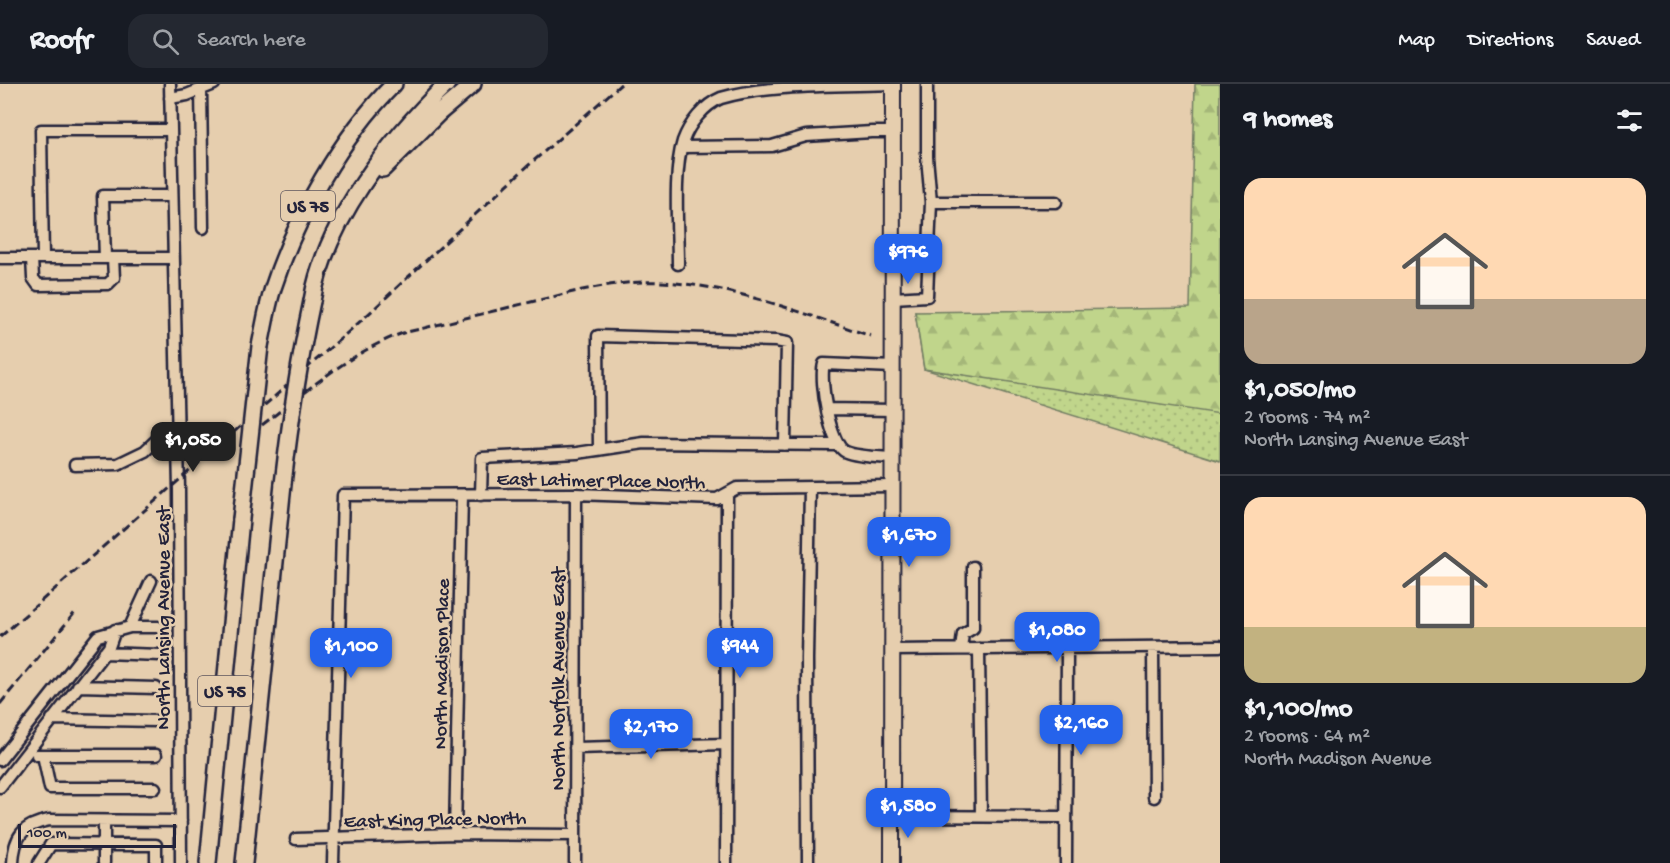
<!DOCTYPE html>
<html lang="en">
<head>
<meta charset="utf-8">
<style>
  body { margin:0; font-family:"Gochi Hand",sans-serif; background:#242831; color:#f1f3f6; height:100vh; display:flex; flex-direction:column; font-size:22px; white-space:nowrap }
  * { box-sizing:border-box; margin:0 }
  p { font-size:20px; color:#9ea1a6 }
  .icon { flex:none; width:33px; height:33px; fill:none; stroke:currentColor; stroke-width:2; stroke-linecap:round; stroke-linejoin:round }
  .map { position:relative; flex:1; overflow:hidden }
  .side { display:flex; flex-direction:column; background:#171b24; width:450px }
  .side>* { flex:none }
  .scale { position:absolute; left:18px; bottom:15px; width:158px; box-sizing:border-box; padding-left:6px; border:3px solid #22223b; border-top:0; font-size:16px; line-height:21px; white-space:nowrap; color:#22223b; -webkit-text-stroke:4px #e6ceae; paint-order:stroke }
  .price { position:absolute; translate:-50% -51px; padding:0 14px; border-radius:12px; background:#2563eb; color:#fff; font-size:20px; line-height:39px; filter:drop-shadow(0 2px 3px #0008) }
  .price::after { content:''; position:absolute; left:50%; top:36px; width:18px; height:14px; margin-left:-9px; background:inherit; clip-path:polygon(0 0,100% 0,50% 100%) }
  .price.on { background:#222; color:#fff }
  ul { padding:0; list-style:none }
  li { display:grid; align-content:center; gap:12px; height:318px; padding:0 24px }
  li+li { border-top:2px solid #363941 }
  li span { display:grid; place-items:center; height:186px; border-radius:18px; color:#555 }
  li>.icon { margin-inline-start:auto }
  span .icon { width:108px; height:108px; fill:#fffc; stroke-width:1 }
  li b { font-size:26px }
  h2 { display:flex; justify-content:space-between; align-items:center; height:72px; padding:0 24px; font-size:26px }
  header { display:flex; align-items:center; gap:36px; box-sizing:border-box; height:84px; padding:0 30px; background:#171b24; border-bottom:2px solid #363941 }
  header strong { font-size:28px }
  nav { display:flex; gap:33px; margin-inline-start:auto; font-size:21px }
  .search { width:420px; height:54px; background:#242831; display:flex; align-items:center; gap:15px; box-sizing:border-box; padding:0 21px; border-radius:18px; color:#9ea1a6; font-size:22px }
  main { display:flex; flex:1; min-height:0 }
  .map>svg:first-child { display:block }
</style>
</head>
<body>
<header>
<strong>Roofr</strong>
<div class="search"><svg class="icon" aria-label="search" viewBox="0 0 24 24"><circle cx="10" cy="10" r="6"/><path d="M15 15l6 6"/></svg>Search here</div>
<nav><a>Map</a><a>Directions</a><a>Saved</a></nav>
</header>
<main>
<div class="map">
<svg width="1220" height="779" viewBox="0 0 1220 779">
  <defs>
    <pattern id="grass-dots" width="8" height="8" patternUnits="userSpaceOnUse" patternTransform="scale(1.5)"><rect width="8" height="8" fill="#c0d58b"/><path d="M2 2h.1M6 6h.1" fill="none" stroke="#a5b779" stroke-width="1.8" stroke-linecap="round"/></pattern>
    <pattern id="forest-firs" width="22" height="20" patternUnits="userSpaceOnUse" patternTransform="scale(1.5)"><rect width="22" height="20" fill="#c0d58b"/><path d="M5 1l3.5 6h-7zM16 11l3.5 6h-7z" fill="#a5b779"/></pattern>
  </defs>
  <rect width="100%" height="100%" fill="#e6ceae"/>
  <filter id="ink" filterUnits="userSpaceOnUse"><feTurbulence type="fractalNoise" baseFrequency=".0167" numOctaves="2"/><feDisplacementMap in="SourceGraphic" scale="12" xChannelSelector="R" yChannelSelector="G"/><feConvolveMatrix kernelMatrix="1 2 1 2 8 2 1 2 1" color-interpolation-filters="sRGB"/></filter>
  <g filter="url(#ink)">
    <path fill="url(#grass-dots)" stroke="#717c63" stroke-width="1.5" d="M915 228 1220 270V377L924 285Z"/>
    <path fill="url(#forest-firs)" stroke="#717c63" stroke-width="1.5" d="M1195 0H1220V330L924 285 915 228 1190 224Z"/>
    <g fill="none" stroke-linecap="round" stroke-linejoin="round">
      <g stroke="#22223b" stroke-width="15">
        <path id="minor" d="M170 0 179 405 181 779
          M927 0V73L931 118
          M201 5 203 144
          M170 14 187 11 214 0
          M682 63 772 62 806 52 872 48H893
          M0 174H173
          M32 174 33 194 38 201 108 200 114 194 113 174
          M43 174 41 46H171
          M105 174 103 112H172
          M678 180C678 146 673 88 683 57 689 40 704 21 721 14 768 0 842 2 893 0
          M893 214 927 212 931 118H1056
          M893 283 824 280C819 296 830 362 846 368 857 373 880 373 893 374
          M827 325 893 326
          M599 366 598 252 776 257 787 259 785 361
          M75 381 118 380 145 367 161 352 178 344
          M481 411 482 374 577 369 644 359 836 361
          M130 543H158
          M1153 564 1154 713
          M961 565 963 550 973 544V483
          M979 565 981 732
          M893 566 1220 562
          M104 569 160 571
          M78 602 156 604
          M52 635 157 637
          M575 664 726 660
          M37 671H156
          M43 671 50 704H155
          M0 676 98 552 130 543 151 497
          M0 703 109 563 115 546
          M892 732 1066 733
          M104 737V779
          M455 750 462 411
          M296 755 455 750 575 751
          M13 779C14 752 23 741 49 736L181 737
          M39 779 51 760 156 761V779
          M333 779 343 411 576 410 717 415 737 404 893 402
          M575 779 576 410
          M726 779 727 410
          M808 779 807 575 810 404
          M1066 779 1067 564"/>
      </g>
      <g stroke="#22223b" stroke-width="18">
        <path id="major" d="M892 779 893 0"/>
      </g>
      <g stroke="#22223b" stroke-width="20">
        <path id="highway" d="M383 85 440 28 473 0
          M312 217C325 138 390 55 447 0
          M260 262C264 243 267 223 273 204 296 133 341 53 394 0
          M208 779 241 435
          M244 779 283 400"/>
      </g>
      <use href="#minor" stroke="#e6ceae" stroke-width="10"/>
      <use href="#major" stroke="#e6ceae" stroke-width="14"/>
      <use href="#highway" stroke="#e6ceae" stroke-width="15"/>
      <path stroke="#22223b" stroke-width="3" stroke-dasharray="9 4.5" stroke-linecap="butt" d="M262 341C307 307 350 268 403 249 446 239 489 228 531 218 573 208 617 196 661 198 733 201 804 230 871 252
        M0 553 363 235 521 88 621 0
        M0 620 77 526"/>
      <g stroke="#22223b" stroke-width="20" stroke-linecap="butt">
        <path id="highway-bridge" d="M283 400C290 338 299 278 312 217
          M241 435 260 262"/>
      </g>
      <use href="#highway-bridge" stroke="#e6ceae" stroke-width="15"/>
    </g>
  </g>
  <g text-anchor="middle" stroke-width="5" stroke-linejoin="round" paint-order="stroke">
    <g fill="#e6ceae" stroke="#5d565e" stroke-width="1.5">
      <rect x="281" y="107" width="54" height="30" rx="4.5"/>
      <rect x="198" y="592" width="54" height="30" rx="4.5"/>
    </g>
    <g font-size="18" font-weight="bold" fill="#22223b">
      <text x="308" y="128">US 75</text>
      <text x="225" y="613">US 75</text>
    </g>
    <g font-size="20" fill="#22223b" stroke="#e6ceae">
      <text transform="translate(601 395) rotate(1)" y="7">East Latimer Place North</text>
      <text transform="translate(162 534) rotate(-90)" y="7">North Lansing Avenue East</text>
      <text transform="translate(440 580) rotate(-89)" y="7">North Madison Place</text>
      <text transform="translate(557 595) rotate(-90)" y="7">North Norfolk Avenue East</text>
      <text transform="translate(435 734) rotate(-1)" y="7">East King Place North</text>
    </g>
  </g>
</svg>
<div class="scale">100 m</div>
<b class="price" style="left:908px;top:201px">$976</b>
<b class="price on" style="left:193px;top:389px">$1,050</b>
<b class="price" style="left:909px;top:484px">$1,670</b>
<b class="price" style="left:1057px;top:579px">$1,080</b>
<b class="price" style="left:351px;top:595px">$1,100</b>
<b class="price" style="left:740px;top:595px">$944</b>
<b class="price" style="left:1081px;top:672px">$2,160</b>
<b class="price" style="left:651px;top:676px">$2,170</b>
<b class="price" style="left:908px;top:755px">$1,580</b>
</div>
<section class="side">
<h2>9 homes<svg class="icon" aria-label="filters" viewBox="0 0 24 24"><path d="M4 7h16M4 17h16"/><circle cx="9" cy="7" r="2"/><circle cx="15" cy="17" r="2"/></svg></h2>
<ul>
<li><span style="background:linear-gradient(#ffd9b3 65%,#b9a48a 0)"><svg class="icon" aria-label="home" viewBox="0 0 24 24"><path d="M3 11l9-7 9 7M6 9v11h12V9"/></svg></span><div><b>$1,050/mo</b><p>2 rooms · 74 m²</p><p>North Lansing Avenue East</p></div></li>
<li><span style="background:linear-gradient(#ffd9b3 70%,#c2b280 0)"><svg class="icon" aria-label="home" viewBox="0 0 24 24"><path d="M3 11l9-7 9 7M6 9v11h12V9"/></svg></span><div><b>$1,100/mo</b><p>2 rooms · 64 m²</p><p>North Madison Avenue</p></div></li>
</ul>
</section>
</main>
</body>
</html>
